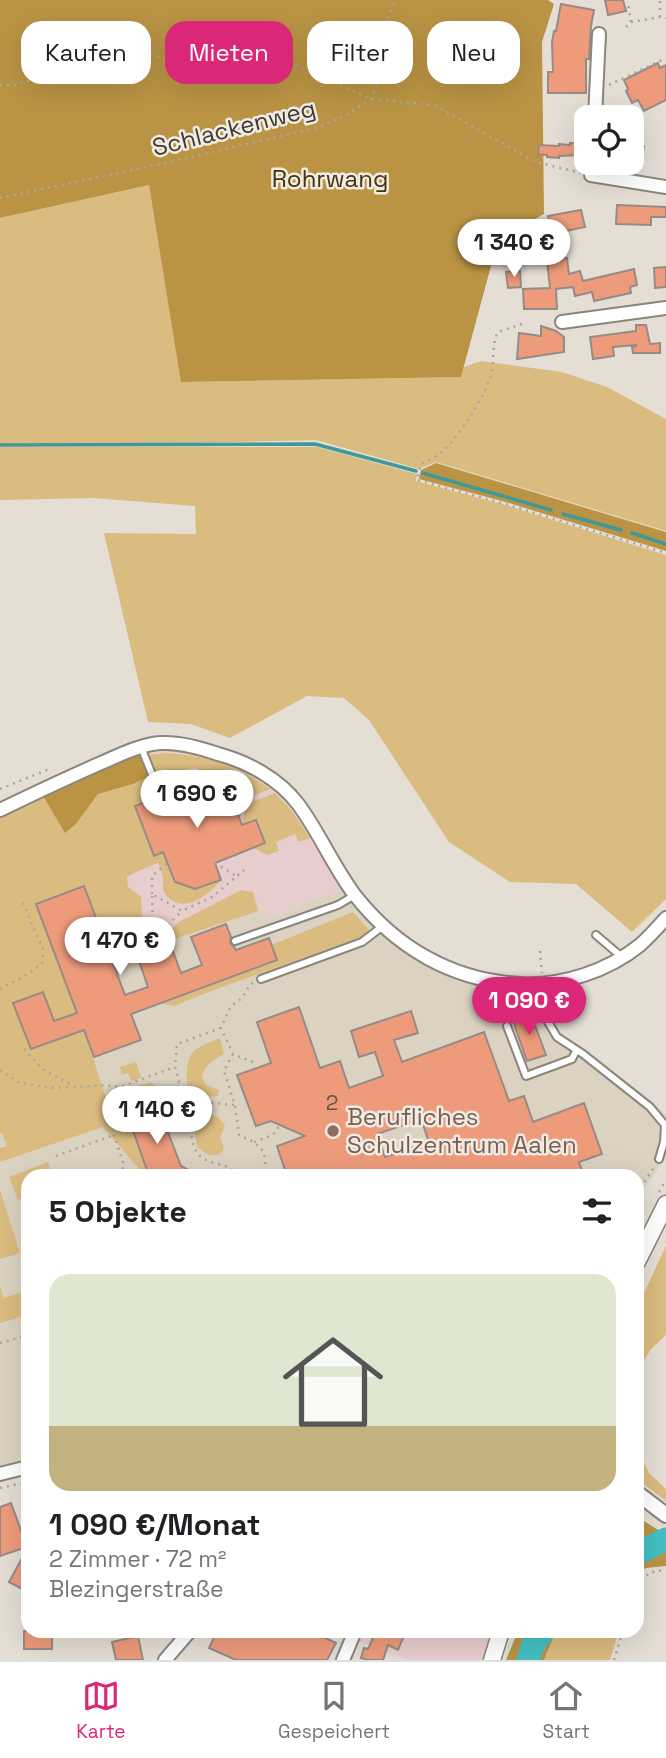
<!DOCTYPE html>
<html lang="de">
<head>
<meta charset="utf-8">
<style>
  body { margin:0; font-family:"Space Grotesk",sans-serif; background:#f2f2f2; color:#202124; height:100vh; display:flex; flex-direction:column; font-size:26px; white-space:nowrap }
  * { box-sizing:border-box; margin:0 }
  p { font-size:23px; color:#757577 }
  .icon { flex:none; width:38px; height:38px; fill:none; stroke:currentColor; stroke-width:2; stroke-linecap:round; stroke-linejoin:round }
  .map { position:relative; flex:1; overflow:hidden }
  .details { position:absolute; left:21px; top:1169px; width:623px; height:469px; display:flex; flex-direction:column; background:#fff; border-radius:21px; box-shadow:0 7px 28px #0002 }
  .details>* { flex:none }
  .top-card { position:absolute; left:21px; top:21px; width:625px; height:63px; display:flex; gap:14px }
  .controls { position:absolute; left:574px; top:105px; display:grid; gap:14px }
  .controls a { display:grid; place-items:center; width:70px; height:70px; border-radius:14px; background:#fff; box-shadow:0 7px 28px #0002; font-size:35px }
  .price { position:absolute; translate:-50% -60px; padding:0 16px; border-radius:24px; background:#fff; color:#222; font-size:23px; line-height:46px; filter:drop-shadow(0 2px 4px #0008) }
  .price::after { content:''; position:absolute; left:50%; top:42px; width:21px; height:16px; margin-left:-10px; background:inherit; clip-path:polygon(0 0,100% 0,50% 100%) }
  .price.on { background:#db2777; color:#fff }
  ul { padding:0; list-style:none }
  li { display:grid; align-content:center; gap:14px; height:371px; padding:0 28px }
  li span { display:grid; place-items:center; height:217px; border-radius:21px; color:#555 }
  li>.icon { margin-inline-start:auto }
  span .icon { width:126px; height:126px; fill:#fffc; stroke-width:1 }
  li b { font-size:30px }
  h2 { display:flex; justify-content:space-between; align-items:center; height:84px; padding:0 28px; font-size:30px }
  .chip { padding:0 24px; border-radius:21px; background:#fff; box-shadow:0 7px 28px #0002; font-size:24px; line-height:63px }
  .chip.on { background:#db2777; color:#fff }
  .tabs { display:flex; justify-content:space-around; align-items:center; height:98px; border-top:2px solid #e0e0e0; background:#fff; font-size:19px; color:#757577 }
  .tabs a { display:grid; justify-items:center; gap:4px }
  .tabs .on { color:#db2777 }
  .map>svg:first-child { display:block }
</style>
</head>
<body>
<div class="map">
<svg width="666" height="1660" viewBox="0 0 666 1660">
  <rect width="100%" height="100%" fill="#e4ded4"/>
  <path fill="#e8cdce" d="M161 743 237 759 296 802 349 886 266 919 263 909 122 959 76 824 143 754Z
    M362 1631H492L485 1660H408L358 1641Z"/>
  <path fill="#dbd2c1" d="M43 796 66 832 73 827 122 958 263 909 267 919 349 886 389 932 444 966 538 984 540 1008 557 1037 569 1039 648 1098 666 1115V1152L658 1168 637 1199V1176H28V1458L0 1466V1133H1L0 1129V817Z"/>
  <path fill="#dbbc80" d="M149 185 182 382 460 377 464 367 481 361 562 372 607 387 666 419V531L436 462 419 469 316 440 186 443 0 444V218Z
    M0 447H317L417 474 416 481 502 504 666 555V899L632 932 576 884 510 882 449 842 369 720 344 698 307 696 230 738 191 724 148 722 104 533 196 534 195 506 93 498 0 500Z
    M167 753C208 756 236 765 270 789L250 797 243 786 228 791 202 781 196 767 161 779 146 755Z
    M148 777 150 784 142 787 147 802 135 807 154 856 163 852 175 882 195 889 221 880C209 895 183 916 166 895 161 889 164 885 163 879 163 874 160 868 158 863L136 872 127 877 128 887 141 897 143 937 153 948 138 958 114 966 84 886 36 904 77 1013 54 1021 42 992 13 1003 31 1049 84 1030 106 1098 150 1082 184 1105 159 1109 129 1119 149 1176H145L103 1127 0 1162V1148L7 1146 2 1133H0V817L43 796 65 832 76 824 98 794 133 784Z
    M275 793 292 811 310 838 299 842 295 834 276 842 279 851 267 855 254 848 265 843 256 820 242 825 246 804Z
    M241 890 253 892 258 911 169 941 166 935 179 922Z
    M353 912 371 932 359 938 219 988 174 1006 160 1003 277 960 271 945Z
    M220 1038 224 1054C213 1060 206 1064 202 1076L206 1085 219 1090 218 1096C205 1097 196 1094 187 1085 186 1052 190 1050 220 1038Z
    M136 1062 141 1078 131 1081 128 1073 122 1075 120 1067Z
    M209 1113 220 1119 225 1125 220 1138C224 1146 226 1149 219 1155H208L197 1147 194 1129 196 1116Z
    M48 1162 53 1176H28V1196L18 1200 9 1177Z
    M0 1190 20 1253 0 1259Z
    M666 1246V1335L651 1349 637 1372V1321L642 1297Z
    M0 1287 4 1298 28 1290V1315L0 1323Z
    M637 1448 649 1473 666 1489V1501L637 1479Z
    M556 1631H619L610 1660H544Z"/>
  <path fill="#ba9444" d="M0 0H548L554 4 542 42 544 214 498 240 461 377 181 382 149 185 0 218Z
    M436 463 666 532V551L502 501 419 479 421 470Z
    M143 754 152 775 133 784 98 794 76 824 65 833 43 796 95 769 120 758Z
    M644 1521 666 1535V1566L646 1568 638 1573 637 1524Z
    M518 1631H556L544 1660H506Z"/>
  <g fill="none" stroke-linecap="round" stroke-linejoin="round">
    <path stroke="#409899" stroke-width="3.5" d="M0 445 315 444 416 471
      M423 473 551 510
      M563 514 621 530
      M632 533 666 544"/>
    <path stroke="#42c0c3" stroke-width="23" d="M637 1554 666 1539
      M528 1660 533 1645 544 1631"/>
  </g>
  <path fill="#ed9b7b" stroke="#968b86" stroke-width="2" fill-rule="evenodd" d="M605 0H623L626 11 608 15Z
    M561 4 594 10 591 26 589 59H586V93H548V72H553L552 42 554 31H556Z
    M658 63 660 68 666 65V100L644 111 638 100 632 103 626 91 628 89 624 80Z
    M570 143 582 144 581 155 559 156V158L547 157V155L538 154 539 145 559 146V144L570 145Z
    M632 144 644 146 641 165 632 164Z
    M617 205 666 207V217H651V225L616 224Z
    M581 210 585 227 561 232 562 237 548 239 546 227 550 226 548 216Z
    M567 258 569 274 580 271 583 281 634 269 637 285 630 287 631 293 594 301 592 292 575 296 573 287 556 289 557 309H524L523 289 550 288 547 261Z
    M666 267V287L655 288 654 268Z
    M520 271 521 287 508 288 506 272Z
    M636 325H646L650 344 660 343V353H633L632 347 636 346V345L613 347 614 356 593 359 590 337 636 331Z
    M541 326 556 331 564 337V352L517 359 519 333 541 336Z
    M222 773 242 825 256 820 265 843 215 863 221 880 195 889 175 882 163 852 154 856 135 806Z
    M84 886 125 995 148 987 138 958 171 946 181 973 202 965 191 937 226 924 231 937 230 943 234 947 236 950 269 938 277 960 131 1014 141 1040 94 1057 84 1030 31 1049 13 1003 43 992 54 1021 77 1013 36 904Z
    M299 1007 320 1068 340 1061 349 1088 383 1076 375 1052 359 1057 351 1031 411 1011 418 1033 394 1040 402 1062 484 1032 509 1101 524 1096 533 1122 584 1103 602 1154 579 1162 584 1176H287L277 1146 305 1136 271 1121 256 1126 237 1075 271 1063 257 1022ZM421 1119 429 1142 385 1157 377 1134Z
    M530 1012 546 1055 527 1061 512 1018Z
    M159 1109 181 1166 200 1176H149L129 1119Z
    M11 1503 27 1547 0 1556V1507Z
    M28 1547V1592L9 1582Z
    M24 1631H52V1649H24Z
    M217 1631H311L336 1643 327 1660H236L209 1648Z
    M376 1631H406L398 1650 388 1645 383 1660H368L361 1658 364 1648 368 1649Z
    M138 1636 143 1660H116L112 1642Z"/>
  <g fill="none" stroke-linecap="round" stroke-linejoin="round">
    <g stroke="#8b867c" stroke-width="10">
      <path id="service" d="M141 747 157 787
        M596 935 623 958
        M235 941 338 905 355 895
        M261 979 362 942 383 926
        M539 985 540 1008 557 1037 583 1054 650 1107 665 1125 664 1142 659 1159
        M507 1026 526 1076 572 1059 576 1051"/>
    </g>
    <g stroke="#8b867c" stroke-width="16">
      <path id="minor" d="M595 117 599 34
        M592 163 591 175 666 187
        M562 322 666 308
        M0 810C33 794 67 778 101 763 120 755 141 744 161 743 180 742 201 748 218 754 248 762 279 779 298 804 319 832 333 866 354 894 396 948 453 981 521 984 562 986 608 971 640 945 649 937 658 927 666 918
        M0 1474 28 1467
        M165 1660 190 1631
        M343 1660 355 1631"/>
    </g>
    <g stroke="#8b867c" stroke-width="18">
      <path id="tertiary" d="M637 1493 666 1515"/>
    </g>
    <g stroke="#8b867c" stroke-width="19">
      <path id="secondary" d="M637 1262 666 1204
        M492 1660 501 1631"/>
    </g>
    <path stroke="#aba69e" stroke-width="2.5" stroke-dasharray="2 5" stroke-linecap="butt" d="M660 17V0
      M631 22 660 17 666 18
      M626 27 631 22 628 4
      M0 85H14L79 66 146 54 186 63 286 61 371 99 434 105 536 162 581 173
      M609 85 666 58
      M0 198 161 164 320 127 348 114 371 99 381 74 389 15 396 0
      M522 324 498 332C491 344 495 361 491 375 485 396 460 435 444 450 438 456 428 460 421 464L417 480 502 503 666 553
      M0 789 47 770 50 772
      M215 863 236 876
      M152 894V876L167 863
      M153 940 152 894 182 911 212 897 244 870
      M153 940 182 911
      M540 951 542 973
      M0 989 30 973 42 963 43 949 21 899
      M221 1028 177 1044 175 1067 180 1086 196 1101C192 1120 185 1146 204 1159 211 1163 223 1165 231 1168L234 1176
      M24 1049 42 1069 75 1087 104 1085 120 1087 175 1067
      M233 1054 224 1071 235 1105 239 1135 254 1142 264 1152 266 1176
      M253 1062 233 1054 221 1028 231 1006 242 998 250 985 254 982
      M0 1070 18 1082 49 1088 71 1087
      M254 1142 273 1135 280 1125
      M56 1156 114 1135
      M120 1176 124 1165 114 1135 118 1113 126 1104 170 1089 196 1101 235 1105
      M659 1192 666 1180
      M637 1194 654 1167
      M0 1343 28 1335
      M0 1488 28 1482
      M637 1586C645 1574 652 1571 666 1570
      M614 1660 623 1631"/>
    <use href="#service" stroke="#fff" stroke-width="6"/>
    <use href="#minor" stroke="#fff" stroke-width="12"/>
    <use href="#tertiary" stroke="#fff" stroke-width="14"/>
    <use href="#secondary" stroke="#fff" stroke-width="16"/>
  </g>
  <circle fill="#8d6e63" stroke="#f1ebe1" stroke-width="2.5" cx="333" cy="1131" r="7"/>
  <g text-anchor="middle" stroke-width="5" stroke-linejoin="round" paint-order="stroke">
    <g font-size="21" fill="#695247">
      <text x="332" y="1110">2</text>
    </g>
    <g font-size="24" fill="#3d3a36" stroke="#f1ebe1">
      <text transform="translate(234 128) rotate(-14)" y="8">Schlackenweg</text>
    </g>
    <g font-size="24" fill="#433310" stroke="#f1ebe1">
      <text x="330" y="187">Rohrwang</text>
    </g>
    <g font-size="24" fill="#785e54" stroke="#f1ebe1" text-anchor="start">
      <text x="347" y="1125">Berufliches<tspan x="347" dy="28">Schulzentrum Aalen</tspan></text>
    </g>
  </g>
</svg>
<div class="controls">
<a><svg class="icon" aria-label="locate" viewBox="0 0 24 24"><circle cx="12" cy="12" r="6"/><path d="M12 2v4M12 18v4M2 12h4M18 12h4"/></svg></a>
</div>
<b class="price" style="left:514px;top:279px">1 340 €</b>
<b class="price" style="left:197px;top:830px">1 690 €</b>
<b class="price" style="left:120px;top:977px">1 470 €</b>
<b class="price on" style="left:529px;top:1037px">1 090 €</b>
<b class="price" style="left:157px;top:1146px">1 140 €</b>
<div class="top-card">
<a class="chip">Kaufen</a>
<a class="chip on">Mieten</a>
<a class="chip">Filter</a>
<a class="chip">Neu</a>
</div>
<section class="details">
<h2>5 Objekte<svg class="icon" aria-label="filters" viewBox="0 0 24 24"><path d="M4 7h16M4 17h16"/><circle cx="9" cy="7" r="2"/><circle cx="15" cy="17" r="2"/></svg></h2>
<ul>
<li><span style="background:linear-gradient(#dfe7d0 70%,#c2b280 0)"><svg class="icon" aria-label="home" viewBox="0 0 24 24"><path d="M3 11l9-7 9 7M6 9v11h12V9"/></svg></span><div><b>1 090 €/Monat</b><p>2 Zimmer · 72 m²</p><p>Blezingerstraße</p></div></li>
</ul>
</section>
</div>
<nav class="tabs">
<a class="on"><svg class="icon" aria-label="map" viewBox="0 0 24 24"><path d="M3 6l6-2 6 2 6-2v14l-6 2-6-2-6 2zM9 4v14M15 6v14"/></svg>Karte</a>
<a><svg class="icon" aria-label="saved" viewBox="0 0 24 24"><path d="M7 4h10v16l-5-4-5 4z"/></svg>Gespeichert</a>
<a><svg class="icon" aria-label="home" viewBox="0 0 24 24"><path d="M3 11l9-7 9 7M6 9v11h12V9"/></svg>Start</a>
</nav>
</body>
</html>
